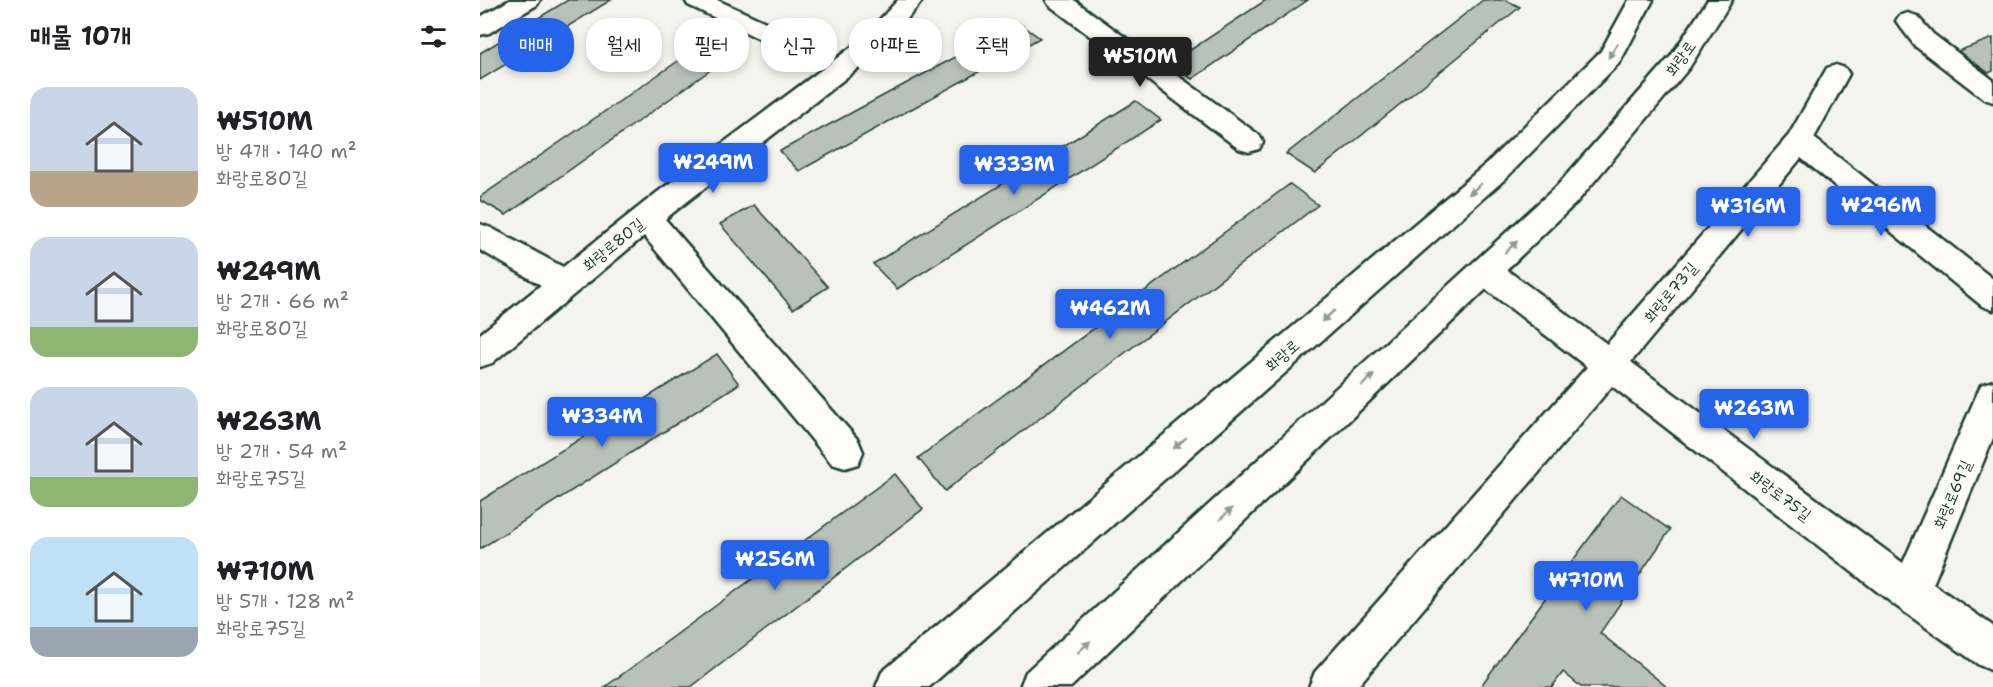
<!DOCTYPE html>
<html lang="ko">
<head>
<meta charset="utf-8">
<style>
  body { margin:0; font-family:"Shantell Sans","Poor Story",sans-serif; background:#f2f2f2; color:#202124; height:100vh; display:flex; flex-direction:column; font-size:22px; white-space:nowrap }
  * { box-sizing:border-box; margin:0 }
  p { font-size:20px; color:#757577 }
  .icon { flex:none; width:33px; height:33px; fill:none; stroke:currentColor; stroke-width:2; stroke-linecap:round; stroke-linejoin:round }
  .map { position:relative; flex:1; overflow:hidden }
  .sheet { display:flex; flex-direction:column; background:#fff; width:480px }
  .sheet>* { flex:none }
  .guide { position:absolute; left:18px; top:18px; width:570px; height:54px; display:flex; gap:12px }
  .price { position:absolute; translate:-50% -51px; padding:0 14px; border-radius:6px; background:#2563eb; color:#fff; font-size:20px; line-height:39px; filter:drop-shadow(0 2px 3px #0008) }
  .price::after { content:''; position:absolute; left:50%; top:36px; width:18px; height:14px; margin-left:-9px; background:inherit; clip-path:polygon(0 0,100% 0,50% 100%) }
  .price.active { background:#222; color:#fff }
  ul { padding:0; list-style:none }
  li { display:flex; align-items:center; gap:18px; height:150px; padding:0 30px }
  li span { display:grid; place-items:center; flex:none; width:168px; height:120px; border-radius:18px; color:#555 }
  li>.icon { margin-inline-start:auto }
  span .icon { width:72px; height:72px; fill:#fffc; stroke-width:1 }
  li b { font-size:26px }
  h2 { display:flex; justify-content:space-between; align-items:center; height:72px; padding:0 30px; font-size:26px }
  .tag { padding:0 21px; border-radius:24px; background:#fff; box-shadow:0 3px 9px #0003; font-size:21px; line-height:54px }
  .tag.active { background:#2563eb; color:#fff }
  main { display:flex; flex:1; min-height:0 }
  .map>svg:first-child { display:block }
</style>
</head>
<body>
<main>
<section class="sheet">
<h2>매물 10개<svg class="icon" aria-label="filters" viewBox="0 0 24 24"><path d="M4 7h16M4 17h16"/><circle cx="9" cy="7" r="2"/><circle cx="15" cy="17" r="2"/></svg></h2>
<ul>
<li><span style="background:linear-gradient(#c9d6e8 70%,#b9a48a 0)"><svg class="icon" aria-label="home" viewBox="0 0 24 24"><path d="M3 11l9-7 9 7M6 9v11h12V9"/></svg></span><div><b>₩510M</b><p>방 4개 · 140 m²</p><p>화랑로80길</p></div></li>
<li><span style="background:linear-gradient(#c9d6e8 75%,#8fb573 0)"><svg class="icon" aria-label="home" viewBox="0 0 24 24"><path d="M3 11l9-7 9 7M6 9v11h12V9"/></svg></span><div><b>₩249M</b><p>방 2개 · 66 m²</p><p>화랑로80길</p></div></li>
<li><span style="background:linear-gradient(#c9d6e8 75%,#8fb573 0)"><svg class="icon" aria-label="home" viewBox="0 0 24 24"><path d="M3 11l9-7 9 7M6 9v11h12V9"/></svg></span><div><b>₩263M</b><p>방 2개 · 54 m²</p><p>화랑로75길</p></div></li>
<li><span style="background:linear-gradient(#bfe0f5 75%,#9aa5b1 0)"><svg class="icon" aria-label="home" viewBox="0 0 24 24"><path d="M3 11l9-7 9 7M6 9v11h12V9"/></svg></span><div><b>₩710M</b><p>방 5개 · 128 m²</p><p>화랑로75길</p></div></li>
</ul>
</section>
<div class="map">
<svg width="1513" height="687" viewBox="0 0 1513 687">
  <rect width="100%" height="100%" fill="#f4f4ef"/>
  <filter id="ink" filterUnits="userSpaceOnUse"><feTurbulence type="fractalNoise" baseFrequency=".0167" numOctaves="2"/><feDisplacementMap in="SourceGraphic" scale="12" xChannelSelector="R" yChannelSelector="G"/><feConvolveMatrix kernelMatrix="1 2 1 2 8 2 1 2 1" color-interpolation-filters="sRGB"/></filter>
  <g filter="url(#ink)">
    <path fill="#b9c1bb" stroke="#1f3d34" stroke-width="1.5" d="M88 0H131L0 80V53Z
      M786 0H828L712 79 689 64Z
      M1003 0H1026L1040 7 835 173 806 154Z
      M539 23 560 38 319 171 300 151Z
      M236 35 263 47 26 215 0 200V197Z
      M1513 38V71L1509 73 1478 51Z
      M656 101 681 120 417 289 393 264Z
      M810 184 838 205 465 491 438 458Z
      M274 205 348 287 313 309 240 224Z
      M237 354 259 384 0 549V501Z
      M415 474 443 509 211 687H125Z
      M1141 495 1190 530 1120 633 1187 687H1101L1083 672 1072 687H1000Z"/>
    <g fill="none" stroke-linecap="round" stroke-linejoin="round">
      <g stroke="#1f3d34" stroke-width="5">
        <path id="minor" d="M30 0H60L57 5 9 33 0 35V17Z
          M205 0H237L323 39 327 45 323 51 314 53 305 51 208 5Z
          M418 0H443L399 52 185 219 378 440 383 452 378 464 365 468 352 464 164 236 12 363 0 367V334L61 285 0 250V224L11 228 83 267 179 191 381 40Z
          M566 0H594L779 135 783 142 779 149 769 152 759 149 569 5Z
          M1428 13 1437 16 1453 34 1513 80V102L1504 99 1435 46 1416 21 1419 16Z
          M1356 65 1365 68 1369 74 1334 138 1513 279V310L1502 306 1321 158 1151 362 1423 563 1501 385 1513 381V438L1453 584 1513 626V671L1499 665 1416 606 1132 386 877 687H829L835 672 1107 367 994 280 989 271 994 262 1005 259 1016 262 1127 344 1309 135 1347 68Z"/>
      </g>
      <g stroke="#1f3d34" stroke-width="5">
        <path id="major" d="M1149 0H1173L1140 62 1025 179 449 687H396L402 672 1005 165 1121 51Z
          M1228 0H1252L1209 68 1097 202 591 687H540L546 672 1077 186 1191 56Z"/>
      </g>
      <use href="#minor" fill="#fdfcf7" fill-rule="evenodd"/>
      <use href="#major" fill="#fdfcf7" fill-rule="evenodd"/>
    </g>
    <defs><path id="oneway-solid" d="M-6-.8H1V-3.2L6.5 0L1 3.2V.8H-6Z" transform="scale(1.5)"/></defs>
    <g fill="#8e9c96">
      <use href="#oneway-solid" transform="translate(1133 51) rotate(123)"/>
      <use href="#oneway-solid" transform="translate(995 189) rotate(139)"/>
      <use href="#oneway-solid" transform="translate(1031 247) rotate(-43)"/>
      <use href="#oneway-solid" transform="translate(848 316) rotate(139)"/>
      <use href="#oneway-solid" transform="translate(888 380) rotate(-43)"/>
      <use href="#oneway-solid" transform="translate(700 443) rotate(139)"/>
      <use href="#oneway-solid" transform="translate(746 514) rotate(-43)"/>
      <use href="#oneway-solid" transform="translate(604 647) rotate(-43)"/>
    </g>
  </g>
  <g text-anchor="middle" stroke-width="5" stroke-linejoin="round" paint-order="stroke">
    <g font-size="16" fill="#1f3d34" stroke="#fdfcf7">
      <text transform="translate(1200 58) rotate(-54)" y="6">화랑로</text>
      <text transform="translate(133 244) rotate(-39)" y="6">화랑로80길</text>
      <text transform="translate(1190 292) rotate(-50)" y="6">화랑로73길</text>
      <text transform="translate(802 355) rotate(-41)" y="6">화랑로</text>
      <text transform="translate(1472 494) rotate(-67)" y="6">화랑로69길</text>
      <text transform="translate(1301 495) rotate(37)" y="6">화랑로75길</text>
    </g>
  </g>
</svg>
<b class="price active" style="left:660px;top:88px">₩510M</b>
<b class="price" style="left:233px;top:194px">₩249M</b>
<b class="price" style="left:534px;top:196px">₩333M</b>
<b class="price" style="left:1401px;top:237px">₩296M</b>
<b class="price" style="left:1268px;top:238px">₩316M</b>
<b class="price" style="left:630px;top:340px">₩462M</b>
<b class="price" style="left:1274px;top:440px">₩263M</b>
<b class="price" style="left:122px;top:448px">₩334M</b>
<b class="price" style="left:295px;top:591px">₩256M</b>
<b class="price" style="left:1106px;top:612px">₩710M</b>
<div class="guide">
<a class="tag active">매매</a>
<a class="tag">월세</a>
<a class="tag">필터</a>
<a class="tag">신규</a>
<a class="tag">아파트</a>
<a class="tag">주택</a>
</div>
</div>
</main>
</body>
</html>
